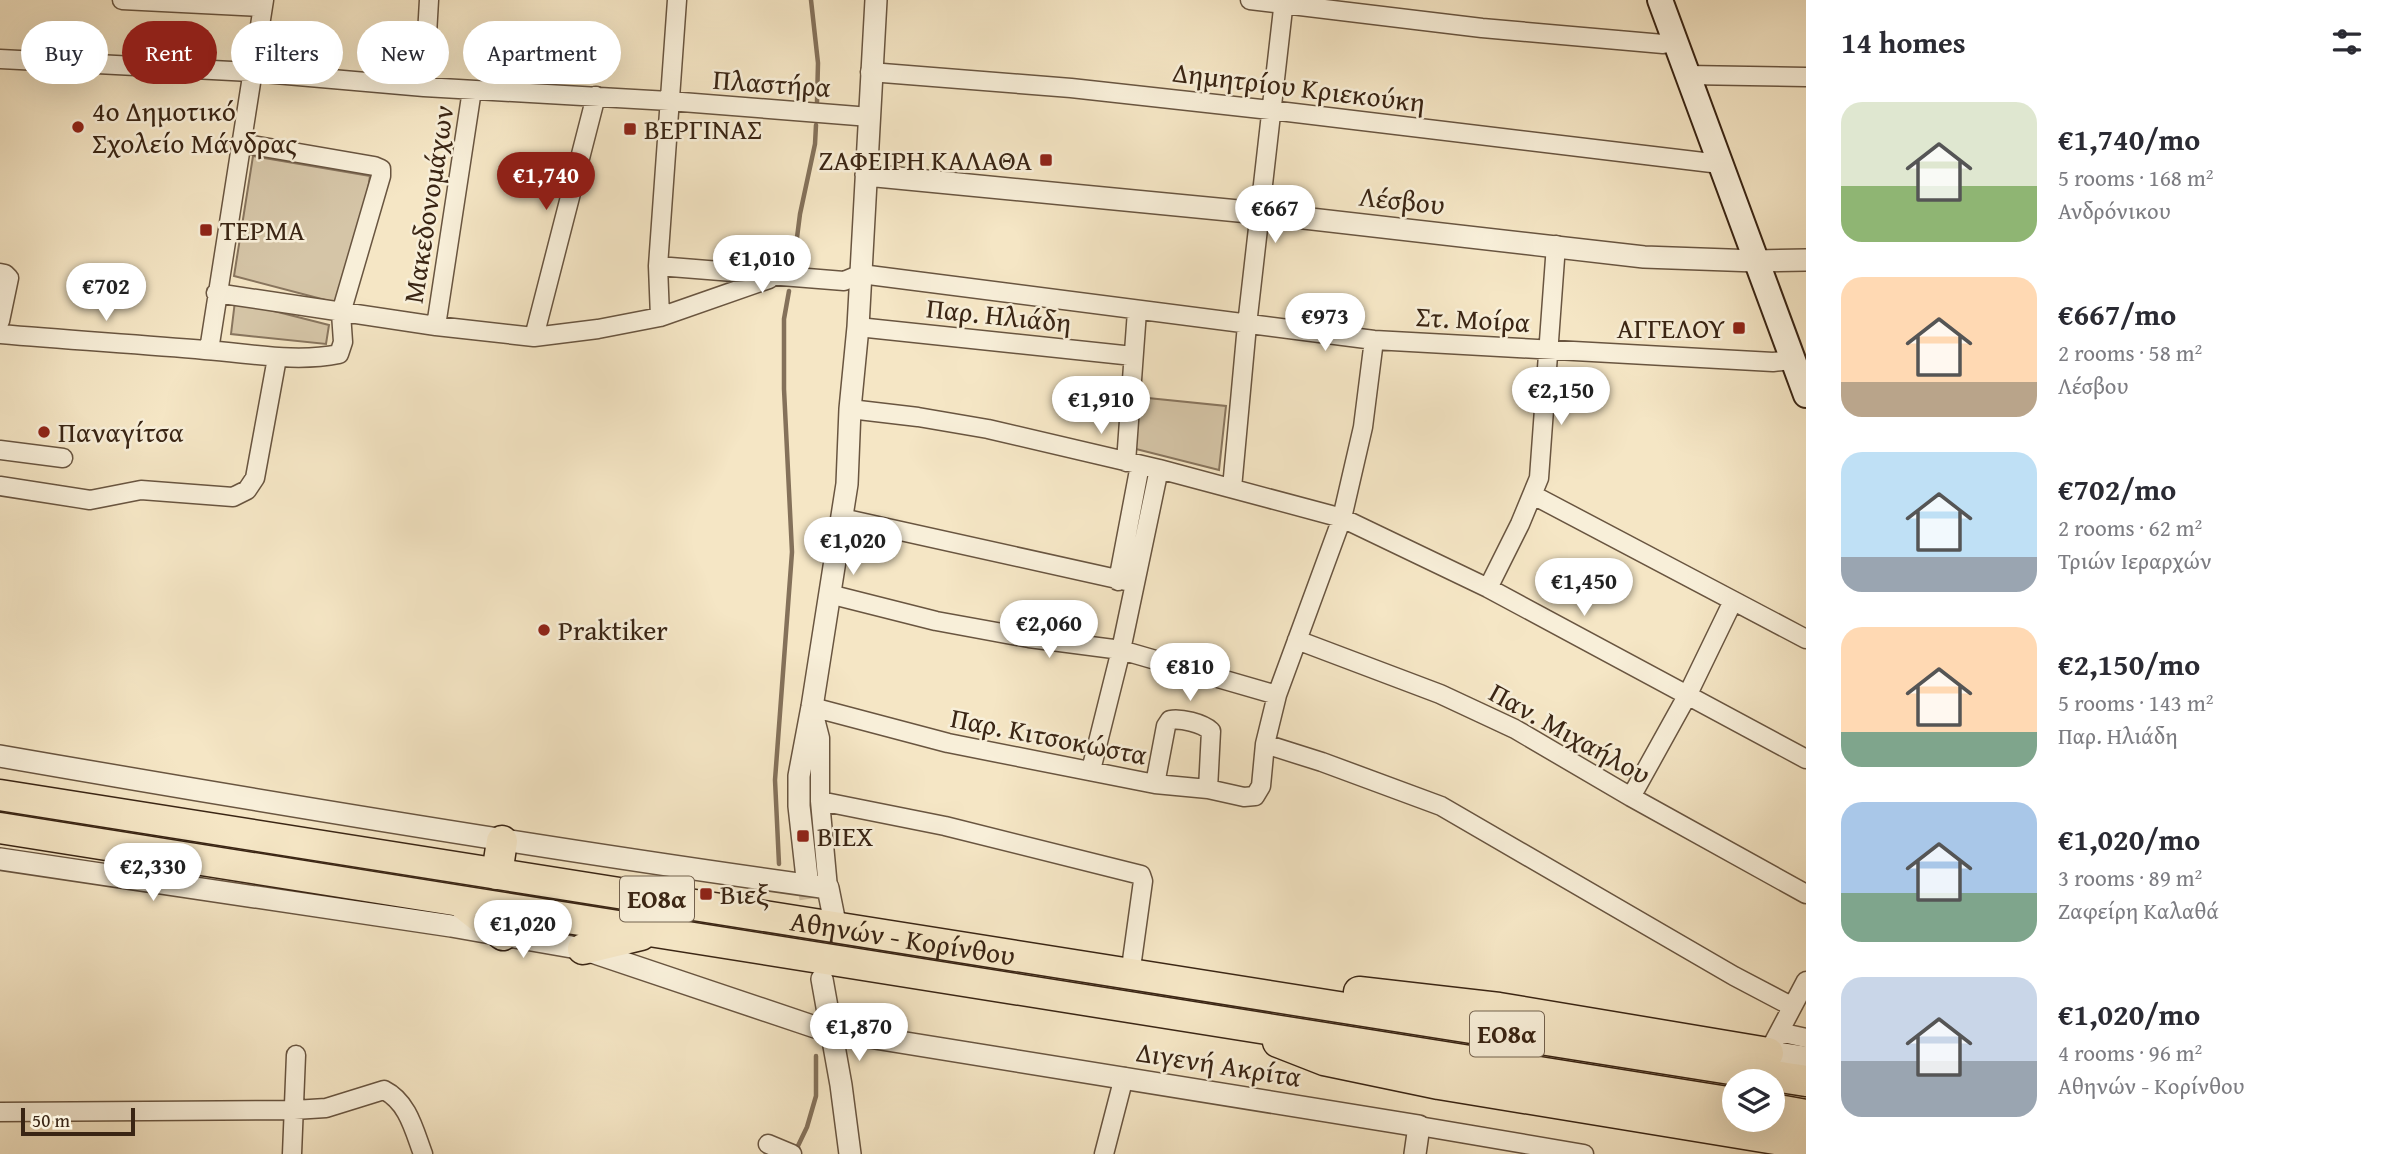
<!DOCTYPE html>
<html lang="en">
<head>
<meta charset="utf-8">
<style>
  body { margin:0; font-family:"Gentium Book Plus",serif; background:#f7f7f7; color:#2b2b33; height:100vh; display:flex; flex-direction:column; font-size:26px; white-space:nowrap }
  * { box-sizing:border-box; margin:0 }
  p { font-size:23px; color:#7c7c81 }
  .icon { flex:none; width:38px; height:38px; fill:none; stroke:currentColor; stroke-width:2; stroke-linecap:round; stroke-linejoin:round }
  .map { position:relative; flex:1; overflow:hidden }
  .side { display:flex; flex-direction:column; background:#fff; width:595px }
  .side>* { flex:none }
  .guide { position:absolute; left:21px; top:21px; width:665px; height:63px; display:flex; gap:14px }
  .tools { position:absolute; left:1722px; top:1069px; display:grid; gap:14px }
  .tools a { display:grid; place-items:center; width:63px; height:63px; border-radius:50%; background:#fff; box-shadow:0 7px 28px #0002; font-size:35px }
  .scale { position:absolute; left:21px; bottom:18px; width:114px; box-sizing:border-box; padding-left:7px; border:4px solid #3a2514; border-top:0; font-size:19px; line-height:24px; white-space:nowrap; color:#3a2514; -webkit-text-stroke:5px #f8efd9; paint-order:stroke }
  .price { position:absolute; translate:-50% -60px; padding:0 16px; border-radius:24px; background:#fff; color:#222; font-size:23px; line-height:46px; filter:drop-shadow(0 2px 4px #0008) }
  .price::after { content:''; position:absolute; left:50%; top:42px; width:21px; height:16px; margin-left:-10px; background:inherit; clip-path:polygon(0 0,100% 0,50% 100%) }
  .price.active { background:#8f2418; color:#fff }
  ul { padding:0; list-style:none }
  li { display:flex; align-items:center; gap:21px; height:175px; padding:0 35px }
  li span { display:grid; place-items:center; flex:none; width:196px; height:140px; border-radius:21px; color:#555 }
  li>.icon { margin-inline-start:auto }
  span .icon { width:84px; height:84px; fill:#fffc; stroke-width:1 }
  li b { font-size:30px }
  h2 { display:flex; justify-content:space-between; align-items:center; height:84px; padding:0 35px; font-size:30px }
  .pill { padding:0 24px; border-radius:32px; background:#fff; box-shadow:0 7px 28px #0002; font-size:24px; line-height:63px }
  .pill.active { background:#8f2418; color:#fff }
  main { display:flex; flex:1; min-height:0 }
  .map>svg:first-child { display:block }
</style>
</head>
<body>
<main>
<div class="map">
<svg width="1806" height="1154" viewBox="0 0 1806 1154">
  <rect width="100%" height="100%" fill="#f5e6c5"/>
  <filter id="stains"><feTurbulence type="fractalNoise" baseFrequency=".00286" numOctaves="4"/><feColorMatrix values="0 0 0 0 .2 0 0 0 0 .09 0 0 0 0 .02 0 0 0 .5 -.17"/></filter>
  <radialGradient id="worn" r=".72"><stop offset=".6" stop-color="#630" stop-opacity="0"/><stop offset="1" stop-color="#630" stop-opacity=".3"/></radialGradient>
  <path fill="#d5c5a7" stroke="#88755e" stroke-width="2" d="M253 156 370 176 361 238 337 303 234 276Z
    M235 301 329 325 326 344 231 334Z
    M1138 397 1226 406 1219 470 1132 448Z
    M0 808 1734 1084V1089L0 813Z"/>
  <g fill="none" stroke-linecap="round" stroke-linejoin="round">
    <path stroke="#84715a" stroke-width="4.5" d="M811 0 818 63 817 102
      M793 269 800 214 815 144 816 125
      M779 864 775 780 792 552 784 389V319L789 291
      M796 1150 807 1127 816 1096V1056"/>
    <path stroke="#d0bfa2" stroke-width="21" stroke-dasharray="21 10" stroke-linecap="butt" d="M807 878 820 970"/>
    <g stroke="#695540" stroke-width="21">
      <path id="minor" d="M122 0 263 7
        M1250 0 1482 28 1663 44 1675 40
        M0 59 251 72 424 87 669 101 870 117
        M870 72 1071 88 1270 110 1720 164
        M1687 75 1806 77
        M424 87 429 0
        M658 266 844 281 861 274 1374 340 1773 362 1793 360
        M0 273 5 274 9 278 0 321
        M216 293 436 326 534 337 598 329 660 317 769 279
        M660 317 658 266 677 0
        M436 326 472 90
        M858 327 1133 356
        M0 334C68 340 136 344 205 350 250 353 294 363 339 354L343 342 341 313 381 176V169L374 166 240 143
        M534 337 596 96
        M209 350 264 0
        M850 409 918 417 988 429 1159 469 1342 518 1488 588 1806 759
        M0 450 63 458
        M1126 462 1137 311
        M0 486 90 500 141 490 233 497 247 490 255 478 277 358
        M1232 488 1247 325 1284 0
        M1533 495 1806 639
        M842 518 1135 583
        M1118 581 1140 465
        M1488 588 1520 524 1539 478 1556 245
        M829 594 936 621 1029 638 1121 650 1277 695
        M1297 640 1440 694 1515 729 1631 797 1806 894
        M1265 744 1322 762 1441 806 1734 976 1791 1006
        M1091 770 1121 650 1159 469
        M1155 784 1166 726 1170 720C1181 718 1202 723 1211 731L1208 789
        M1631 797 1687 696 1733 601
        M820 801 945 826 1141 875 1143 881 1130 975
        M828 888 820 801V738L812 707 948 743 1155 784 1208 789 1244 797 1255 796 1261 786 1265 744 1277 695 1342 518 1363 427 1374 340
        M1779 1032 1806 1038
        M1768 1053 1806 981
        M0 1112 294 1110 326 1108 384 1090C408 1102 414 1130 423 1154
        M1419 1126 1584 1154
        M768 1144 792 1154
        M292 1154 296 1055
        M1104 1154 1124 1077"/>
    </g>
    <g stroke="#695540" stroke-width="24">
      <path id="tertiary" d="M866 175 1259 213 1644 257 1756 261 1806 260
        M0 756C276 804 551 850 828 888L836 928
        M0 859 451 926 583 949 818 1028
        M807 878 799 806V776L812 707 847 484 850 409 858 327 876 0
        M822 979 841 1085 850 1154
        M844 1033 1419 1126 1415 1154"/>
    </g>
    <g stroke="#3a2514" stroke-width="28">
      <path id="secondary" d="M1660 0 1806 395
        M1768 1053 1806 1059"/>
    </g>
    <g stroke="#3a2514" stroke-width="33">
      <g id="trunk">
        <path id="s1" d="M0 795 1806 1081"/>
        <path d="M0 828 1734 1103"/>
        <path d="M497 874 502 841"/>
        <path d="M462 903 503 935"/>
        <path d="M583 949 641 935"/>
        <path d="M1359 992 1499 1008 1768 1053"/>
        <path d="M1278 1042 1324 1060 1439 1084 1806 1144"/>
        <path d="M1773 1109 1806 1115"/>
      </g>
    </g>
    <use href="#minor" stroke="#f8efd9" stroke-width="18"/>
    <use href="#tertiary" stroke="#f8efd9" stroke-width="21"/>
    <use href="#secondary" stroke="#f8efd9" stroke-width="24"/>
    <use href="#trunk" stroke="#f5e6c5" stroke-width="30"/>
    <g stroke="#695540" stroke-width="24" stroke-linecap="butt">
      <path id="tertiary-bridge" d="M818 1028 844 1033"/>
    </g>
    <use href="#tertiary-bridge" stroke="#f8efd9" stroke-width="21"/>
  </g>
  <g fill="#8f2418" stroke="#f8efd9" stroke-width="2.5">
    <circle cx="78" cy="127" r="7"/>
    <rect x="623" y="122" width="14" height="14" rx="3.5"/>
    <rect x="1039" y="153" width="14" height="14" rx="3.5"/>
    <rect x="199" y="223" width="14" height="14" rx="3.5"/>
    <rect x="1732" y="321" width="14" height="14" rx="3.5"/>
    <circle cx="44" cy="432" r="7"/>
    <circle cx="544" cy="630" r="7"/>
    <rect x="796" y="829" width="14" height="14" rx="3.5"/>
    <rect x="699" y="887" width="14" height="14" rx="3.5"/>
  </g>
  <g text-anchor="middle" stroke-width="5" stroke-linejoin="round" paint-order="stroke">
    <g fill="#f8efd9" stroke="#73624f" stroke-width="2">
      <rect x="620" y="876.5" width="74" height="45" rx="5"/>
      <rect x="1470" y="1011.5" width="74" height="45" rx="5"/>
    </g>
    <g font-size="26" font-weight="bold" fill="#3a2514">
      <text x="657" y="908">ΕΟ8α</text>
      <text x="1507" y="1043">ΕΟ8α</text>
    </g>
    <g font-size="28" fill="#3a2514" stroke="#f8efd9">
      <text transform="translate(772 83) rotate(4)" y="10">Πλαστήρα</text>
      <text transform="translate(1299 87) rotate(7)" y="10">Δημητρίου Κριεκούκη</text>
      <text transform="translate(1402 200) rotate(6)" y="10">Λέσβου</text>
      <text transform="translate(428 204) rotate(-81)" y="10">Μακεδονομάχων</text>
      <text transform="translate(999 315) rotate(6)" y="10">Παρ. Ηλιάδη</text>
      <text transform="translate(1473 319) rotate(3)" y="10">Στ. Μοίρα</text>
      <text transform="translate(1570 733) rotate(29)" y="10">Παν. Μιχαήλου</text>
      <text transform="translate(1049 736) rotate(11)" y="10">Παρ. Κιτσοκώστα</text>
      <text dy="10" stroke="none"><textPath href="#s1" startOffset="914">Αθηνών - Κορίνθου</textPath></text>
      <text transform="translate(1219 1064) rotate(9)" y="10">Διγενή Ακρίτα</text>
    </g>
    <g font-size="28" fill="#3a2514" stroke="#f8efd9" text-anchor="start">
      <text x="92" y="121">4ο Δημοτικό<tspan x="92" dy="32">Σχολείο Μάνδρας</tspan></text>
      <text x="644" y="139">ΒΕΡΓΙΝΑΣ</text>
      <text x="1032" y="170" text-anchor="end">ΖΑΦΕΙΡΗ ΚΑΛΑΘΑ</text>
      <text x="220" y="240">ΤΕΡΜΑ</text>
      <text x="1725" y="338" text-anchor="end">ΑΓΓΕΛΟΥ</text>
      <text x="58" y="442">Παναγίτσα</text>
      <text x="558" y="640">Praktiker</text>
      <text x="817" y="846">ΒΙΕΧ</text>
      <text x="720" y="904">Βιεξ</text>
    </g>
  </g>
  <rect width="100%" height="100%" filter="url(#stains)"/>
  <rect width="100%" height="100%" fill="url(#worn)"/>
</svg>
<div class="tools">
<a><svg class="icon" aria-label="layers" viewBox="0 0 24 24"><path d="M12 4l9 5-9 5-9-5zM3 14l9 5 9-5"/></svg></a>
</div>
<div class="scale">50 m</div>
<b class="price active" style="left:546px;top:212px">€1,740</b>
<b class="price" style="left:1275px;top:245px">€667</b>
<b class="price" style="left:762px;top:295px">€1,010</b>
<b class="price" style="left:106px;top:323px">€702</b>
<b class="price" style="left:1325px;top:353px">€973</b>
<b class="price" style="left:1561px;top:427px">€2,150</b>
<b class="price" style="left:1101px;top:436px">€1,910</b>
<b class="price" style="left:853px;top:577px">€1,020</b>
<b class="price" style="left:1584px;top:618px">€1,450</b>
<b class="price" style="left:1049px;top:660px">€2,060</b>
<b class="price" style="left:1190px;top:703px">€810</b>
<b class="price" style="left:153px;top:903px">€2,330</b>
<b class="price" style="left:523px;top:960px">€1,020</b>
<b class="price" style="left:859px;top:1063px">€1,870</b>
<div class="guide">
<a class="pill">Buy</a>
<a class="pill active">Rent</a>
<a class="pill">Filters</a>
<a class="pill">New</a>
<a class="pill">Apartment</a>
</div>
</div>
<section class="side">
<h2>14 homes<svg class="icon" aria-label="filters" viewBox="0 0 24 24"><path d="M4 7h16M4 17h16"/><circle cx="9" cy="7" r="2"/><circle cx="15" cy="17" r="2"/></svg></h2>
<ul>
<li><span style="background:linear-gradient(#dfe7d0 60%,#8fb573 0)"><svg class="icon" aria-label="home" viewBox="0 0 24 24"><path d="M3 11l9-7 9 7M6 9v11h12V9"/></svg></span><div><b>€1,740/mo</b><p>5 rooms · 168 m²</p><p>Ανδρόνικου</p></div></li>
<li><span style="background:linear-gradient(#ffd9b3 75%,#b9a48a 0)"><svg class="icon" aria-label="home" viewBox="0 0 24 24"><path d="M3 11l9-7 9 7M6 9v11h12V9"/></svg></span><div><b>€667/mo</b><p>2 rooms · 58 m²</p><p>Λέσβου</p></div></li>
<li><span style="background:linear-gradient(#bfe0f5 75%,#9aa5b1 0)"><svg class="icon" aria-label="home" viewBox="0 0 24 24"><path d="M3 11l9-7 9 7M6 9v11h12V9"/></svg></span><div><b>€702/mo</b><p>2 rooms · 62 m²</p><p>Τριών Ιεραρχών</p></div></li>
<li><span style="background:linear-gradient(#ffd9b3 75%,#7fa58c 0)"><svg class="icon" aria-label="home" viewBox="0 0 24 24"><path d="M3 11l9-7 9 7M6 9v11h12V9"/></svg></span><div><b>€2,150/mo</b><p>5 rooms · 143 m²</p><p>Παρ. Ηλιάδη</p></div></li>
<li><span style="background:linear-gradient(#a9c7e8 65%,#7fa58c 0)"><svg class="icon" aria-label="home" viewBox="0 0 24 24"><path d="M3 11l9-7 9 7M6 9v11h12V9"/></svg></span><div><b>€1,020/mo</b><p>3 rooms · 89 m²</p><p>Ζαφείρη Καλαθά</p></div></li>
<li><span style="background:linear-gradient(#c9d6e8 60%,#9aa5b1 0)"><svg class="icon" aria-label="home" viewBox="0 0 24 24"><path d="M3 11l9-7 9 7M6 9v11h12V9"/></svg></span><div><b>€1,020/mo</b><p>4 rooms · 96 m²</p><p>Αθηνών - Κορίνθου</p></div></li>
</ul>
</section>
</main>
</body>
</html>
